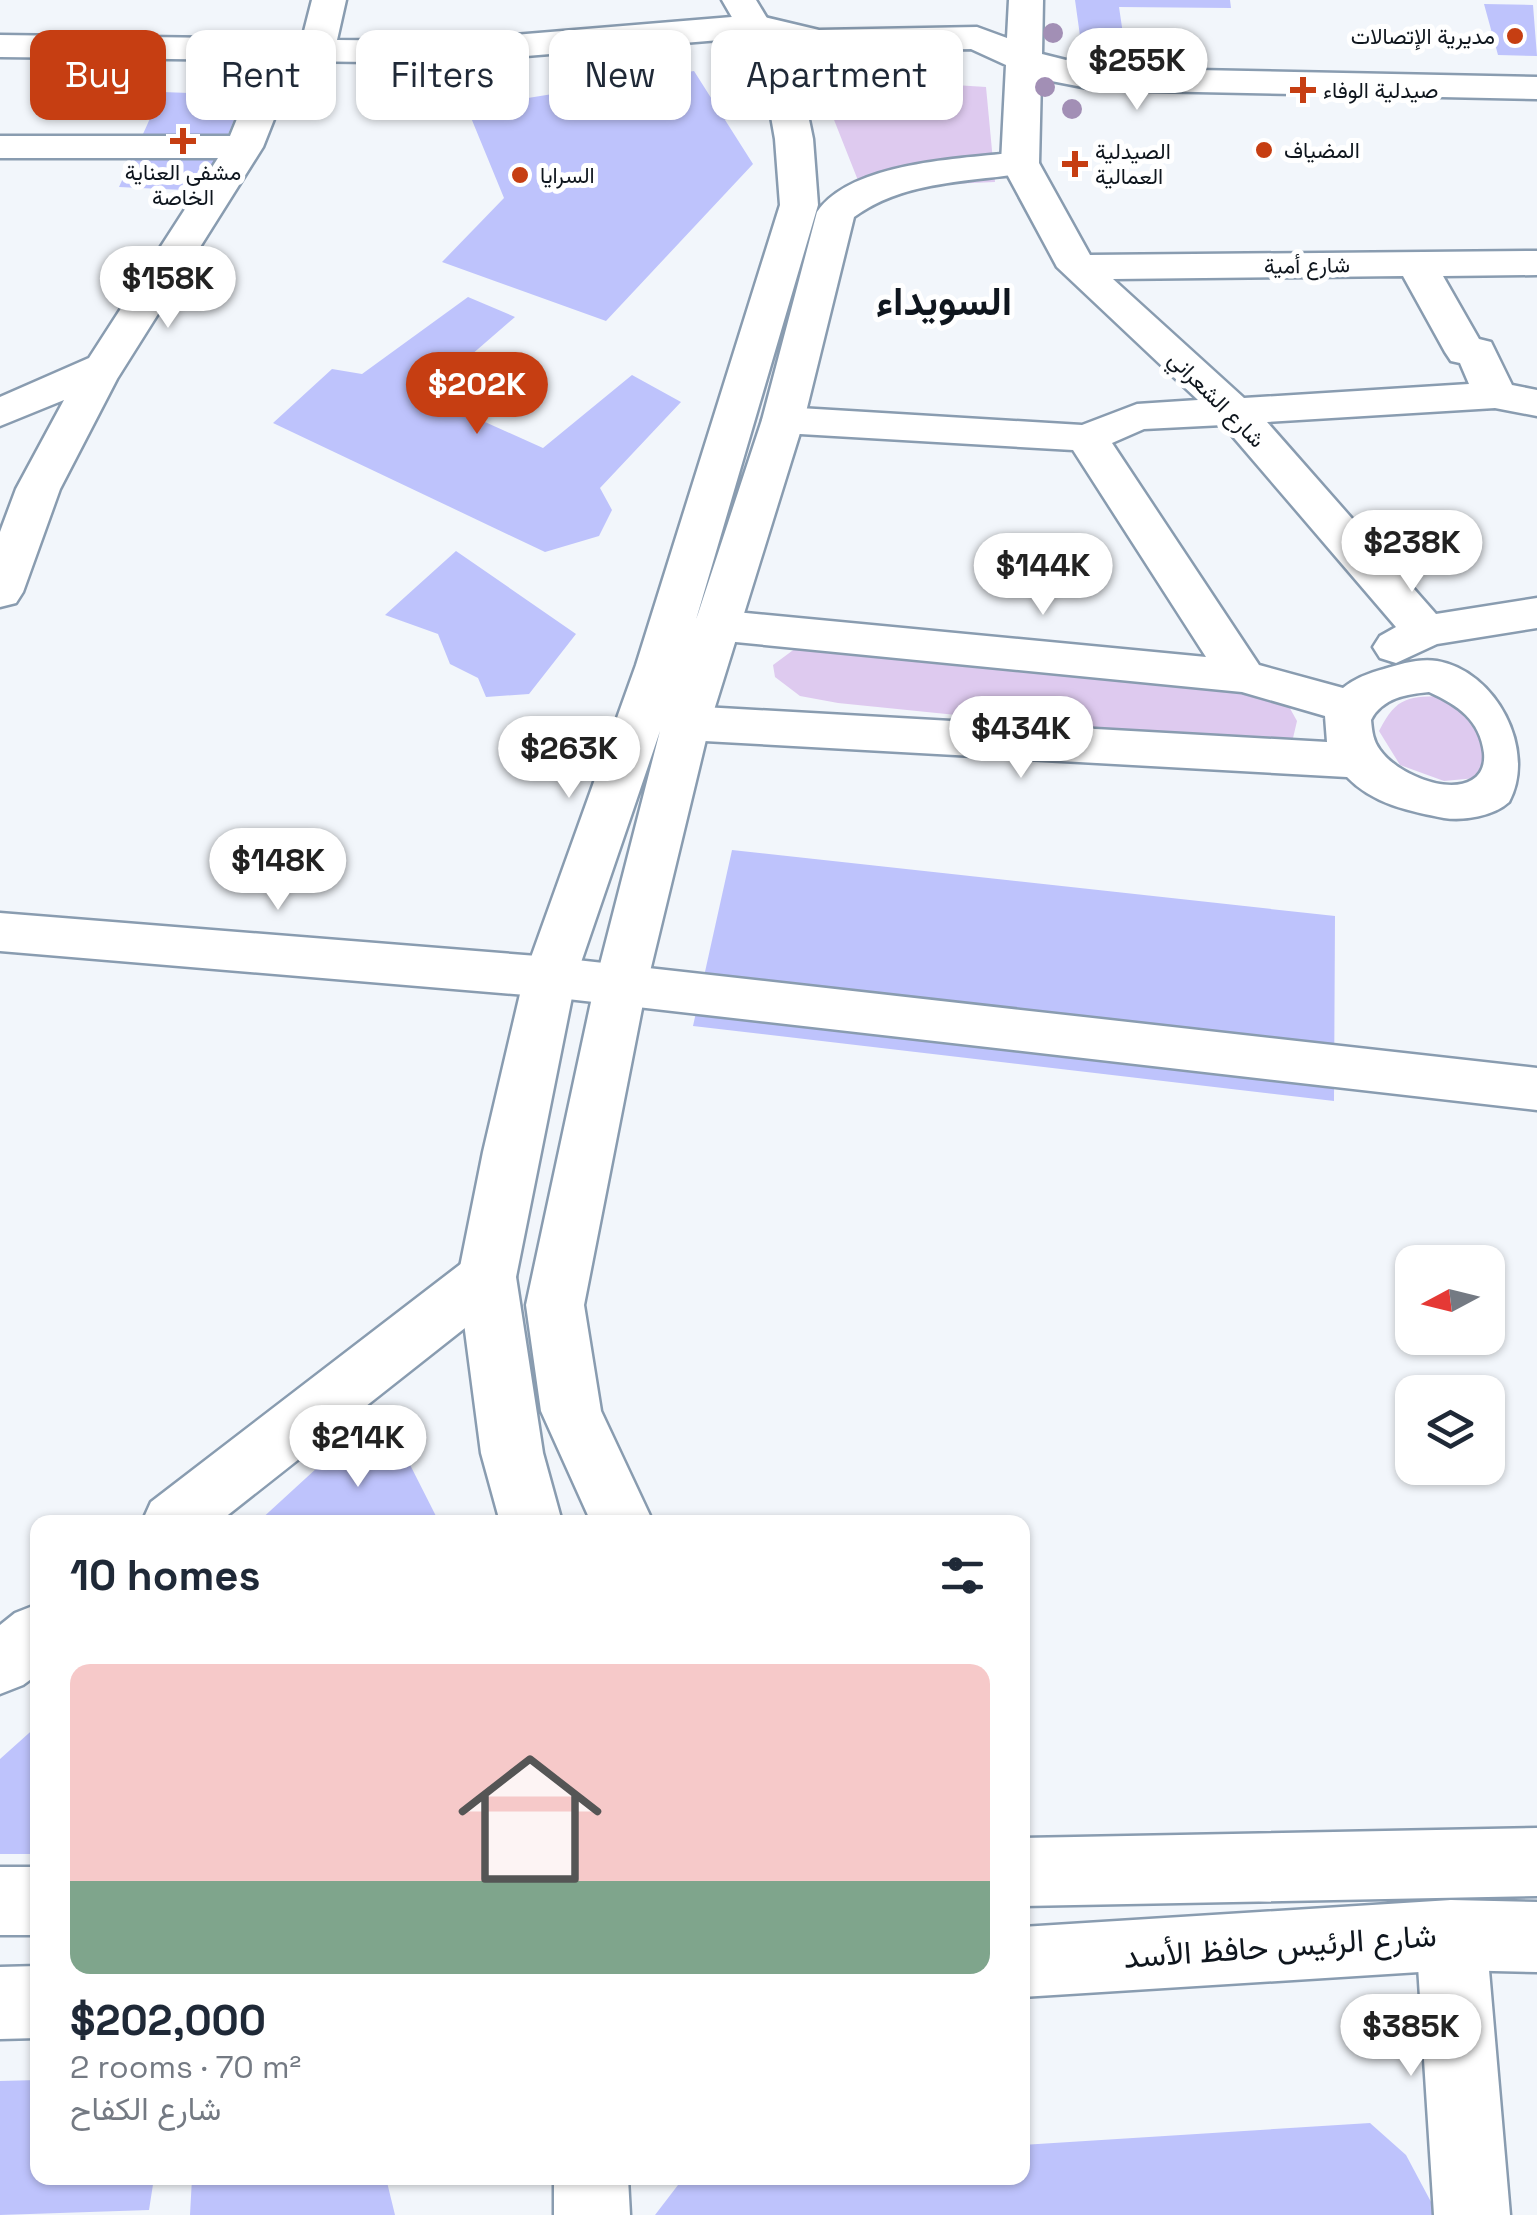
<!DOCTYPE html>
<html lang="en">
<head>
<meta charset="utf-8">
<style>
  body { margin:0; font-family:"Space Grotesk",Vazirmatn,sans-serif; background:#f6f6f7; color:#1f2937; height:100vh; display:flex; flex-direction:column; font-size:38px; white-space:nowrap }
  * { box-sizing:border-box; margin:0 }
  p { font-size:32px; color:#747a83 }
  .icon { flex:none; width:55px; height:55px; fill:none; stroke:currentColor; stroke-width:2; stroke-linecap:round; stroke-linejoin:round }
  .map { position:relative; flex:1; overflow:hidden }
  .details { position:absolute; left:30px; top:1515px; width:1000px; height:670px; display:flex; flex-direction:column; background:#fff; border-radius:20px; box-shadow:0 2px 8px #0004 }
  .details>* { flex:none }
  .guide { position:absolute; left:30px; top:30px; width:1000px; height:90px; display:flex; gap:20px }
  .needle { width:65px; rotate:263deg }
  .controls { position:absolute; left:1395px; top:1245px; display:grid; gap:20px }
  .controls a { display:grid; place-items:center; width:110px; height:110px; border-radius:20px; background:#fff; box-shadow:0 2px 8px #0004; font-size:50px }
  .price { position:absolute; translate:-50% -85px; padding:0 22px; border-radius:35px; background:#fff; color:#222; font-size:32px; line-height:65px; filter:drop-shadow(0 2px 5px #0008) }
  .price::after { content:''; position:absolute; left:50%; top:60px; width:30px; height:22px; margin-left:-15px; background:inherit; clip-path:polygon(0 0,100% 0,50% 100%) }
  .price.current { background:#c63e12; color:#fff }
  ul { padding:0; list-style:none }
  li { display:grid; align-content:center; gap:20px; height:530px; padding:0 40px }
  li span { display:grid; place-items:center; height:310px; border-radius:20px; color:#555 }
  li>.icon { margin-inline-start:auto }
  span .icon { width:180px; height:180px; fill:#fffc; stroke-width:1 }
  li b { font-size:42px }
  h2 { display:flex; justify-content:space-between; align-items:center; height:120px; padding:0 40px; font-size:42px }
  .pill { padding:0 35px; border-radius:20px; background:#fff; box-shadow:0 2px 8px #0004; font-size:35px; line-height:90px }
  .pill.current { background:#c63e12; color:#fff }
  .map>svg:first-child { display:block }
</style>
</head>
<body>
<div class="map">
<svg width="1537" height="2215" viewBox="0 0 1537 2215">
  <rect width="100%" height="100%" fill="#f2f6fb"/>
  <path fill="#decaef" d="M908 82 986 87 995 182 861 188 821 87Z
    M796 648 1250 691 1287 703 1297 721 1293 738 1277 740 1106 730 838 703 800 696 775 677 773 665Z
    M1447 696 1505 753 1476 778 1444 781 1400 765 1379 731C1397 695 1409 697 1447 696Z"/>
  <path fill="#bec3fc" d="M1075 0H1230L1231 8 1119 7 1123 34H1194L1199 60H1101L1099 47 1081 43Z
    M1484 4 1533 5 1537 56 1498 55Z
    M694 71 753 164 606 321 442 262 504 198 467 108Z
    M162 92 244 95 205 191 119 187Z
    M468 297 515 317 425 395 543 448 632 375 681 402 600 488 612 510 599 536 545 552 273 423 332 369 362 374Z
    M456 551 576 634 529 694 486 697 478 678 450 664 438 634 385 615Z
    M732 850 1335 916 1334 1101 693 1026Z
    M366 1442 401 1447 439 1522H258L330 1456Z
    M38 1725V1854H0V1759Z
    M38 2080V2178H154L149 2210 0 2215V2081Z
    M1370 2123 1406 2155 1438 2215H655L678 2185 690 2178H1022V2145Z
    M192 2178H386L395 2215H190Z"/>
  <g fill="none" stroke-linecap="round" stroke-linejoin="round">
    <g stroke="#899cb0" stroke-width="5">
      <path id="minor" d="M312 0H346L337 40 441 41 756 15 819 30 977 27 1007 38 1009 0H1043L1042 54 1098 68 1537 77V99L1098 90 1041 79 1039 163 1090 255 1537 251V275L1443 276 1479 339 1491 342 1512 385 1537 390V416L1495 408 1267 422 1436 614 1537 598V628L1437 644 1396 663 1380 658 1373 647 1380 636 1396 627 1223 425 1144 429 1112 443 1259 665 1343 688C1355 678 1369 673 1384 669 1400 664 1420 658 1437 661 1496 671 1537 750 1509 802 1494 816 1464 821 1444 818 1409 811 1373 804 1347 777L686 740 669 735 662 723 669 711 686 706 1327 742 1325 716 1242 692 715 640 699 636 692 625 699 614 715 610 1206 657 1073 450 783 433 768 429 762 420 768 411 783 407 1082 425 1137 404 1198 400 1057 267 1001 163 1006 65 971 49 819 52 756 37 441 63 297 61 263 147 117 379 60 489 23 592 16 603 0 607V532L16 489 64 400 0 426V397L89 358 218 158H0V136H230L261 60 0 57V35L302 39ZM1403 276 1445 352 1451 361 1460 363 1469 384 1244 398 1113 279ZM1429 692C1458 705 1480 720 1484 753 1485 764 1482 774 1472 780 1447 795 1396 773 1380 750 1373 741 1372 731 1371 720 1382 698 1407 694 1429 692Z
        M0 913 550 957 1537 1068V1110L550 997 0 951Z
        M487 1253 508 1260 516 1277 508 1294 219 1522H142L151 1502 466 1260Z
        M38 1604V1674L23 1685 0 1694V1625L15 1613Z
        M1451 1900 1476 1910 1486 1935 1510 2215H1434L1416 1935 1426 1910Z
        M554 2178H628L630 2215H554Z"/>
    </g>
    <g stroke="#899cb0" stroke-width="5">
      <path id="major" d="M722 0H756L799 71 813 139 818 205 695 623 762 420 817 212C852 161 963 159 1020 152L1033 155 1039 163 1033 171 1020 174C963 182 902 182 854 217L804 420 710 723 646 988 584 1305 601 1411 653 1522H591L541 1411 526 1305 594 988 660 731 576 977 516 1277 543 1453 562 1522H500L481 1453 458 1277 483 1152 524 977 636 665 780 205 775 139 763 71Z
        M1537 1828V1896L1022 1906V1838Z
        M0 1867H38V1935H0Z
        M1451 1900 1537 1902V1972L1451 1970 1022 1997V1927Z
        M38 1966V2038L0 2039V1967Z"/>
    </g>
    <use href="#minor" fill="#fff" fill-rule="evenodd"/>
    <use href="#major" fill="#fff" fill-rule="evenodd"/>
  </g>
  <g fill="#a28fb5">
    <circle cx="1053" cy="33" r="10"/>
    <circle cx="1045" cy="87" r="10"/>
    <circle cx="1072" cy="109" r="10"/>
  </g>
  <g fill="#c63e12" stroke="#fff" stroke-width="4">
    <circle cx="1515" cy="36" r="10"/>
    <path d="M1298 75h10v10h10v10h-10v10h-10v-10h-10v-10h10z"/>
    <path d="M178 126h10v10h10v10h-10v10h-10v-10h-10v-10h10z"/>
    <circle cx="1264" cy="150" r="10"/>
    <path d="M1070 149h10v10h10v10h-10v10h-10v-10h-10v-10h10z"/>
    <circle cx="520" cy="175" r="10"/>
  </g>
  <g text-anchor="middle" stroke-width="10" stroke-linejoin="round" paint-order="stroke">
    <g font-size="22" fill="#0f161e" stroke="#fff" text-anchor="start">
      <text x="1495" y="44" text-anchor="end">مديرية الإتصالات</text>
      <text x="1323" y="98">صيدلية الوفاء</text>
      <text x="1284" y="158">المضياف</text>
      <text x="1095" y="159">الصيدلية<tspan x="1095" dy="25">العمالية</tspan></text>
      <text x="183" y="180" text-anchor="middle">مشفى العناية<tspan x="183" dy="25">الخاصة</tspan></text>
      <text x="540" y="183">السرايا</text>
    </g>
    <g font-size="22" fill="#0f161e" stroke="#fff">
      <text transform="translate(1307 265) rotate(-1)" y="8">شارع أمية</text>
      <text transform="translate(1217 399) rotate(45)" y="8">شارع الشعراني</text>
    </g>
    <g font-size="32" fill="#0f161e" stroke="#fff">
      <text transform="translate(1280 1946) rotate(-4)" y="11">شارع الرئيس حافظ الأسد</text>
    </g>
    <g font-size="40" font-weight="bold" fill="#0f161e" stroke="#fff">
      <text x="944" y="315">السويداء</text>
    </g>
  </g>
</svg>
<div class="controls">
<a><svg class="needle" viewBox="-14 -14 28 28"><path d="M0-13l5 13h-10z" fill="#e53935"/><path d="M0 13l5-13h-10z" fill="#747a83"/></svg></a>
<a><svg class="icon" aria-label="layers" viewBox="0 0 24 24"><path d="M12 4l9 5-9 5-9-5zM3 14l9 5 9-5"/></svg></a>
</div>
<b class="price" style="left:1137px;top:113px">$255K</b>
<b class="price" style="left:168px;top:331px">$158K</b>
<b class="price current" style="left:477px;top:437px">$202K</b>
<b class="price" style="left:1412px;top:595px">$238K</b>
<b class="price" style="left:1043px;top:618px">$144K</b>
<b class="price" style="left:1021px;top:781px">$434K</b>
<b class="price" style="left:569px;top:801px">$263K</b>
<b class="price" style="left:278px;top:913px">$148K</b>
<b class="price" style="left:358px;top:1490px">$214K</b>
<b class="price" style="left:1411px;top:2079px">$385K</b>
<div class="guide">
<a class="pill current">Buy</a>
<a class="pill">Rent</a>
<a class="pill">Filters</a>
<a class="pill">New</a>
<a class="pill">Apartment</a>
</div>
<section class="details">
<h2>10 homes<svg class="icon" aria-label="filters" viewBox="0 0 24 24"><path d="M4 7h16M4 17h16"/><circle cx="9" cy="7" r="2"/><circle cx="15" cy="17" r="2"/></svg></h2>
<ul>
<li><span style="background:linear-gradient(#f6c9c9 70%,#7fa58c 0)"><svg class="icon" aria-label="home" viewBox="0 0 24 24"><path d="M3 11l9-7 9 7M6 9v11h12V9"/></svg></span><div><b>$202,000</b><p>2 rooms · 70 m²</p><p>شارع الكفاح</p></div></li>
</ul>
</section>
</div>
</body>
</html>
